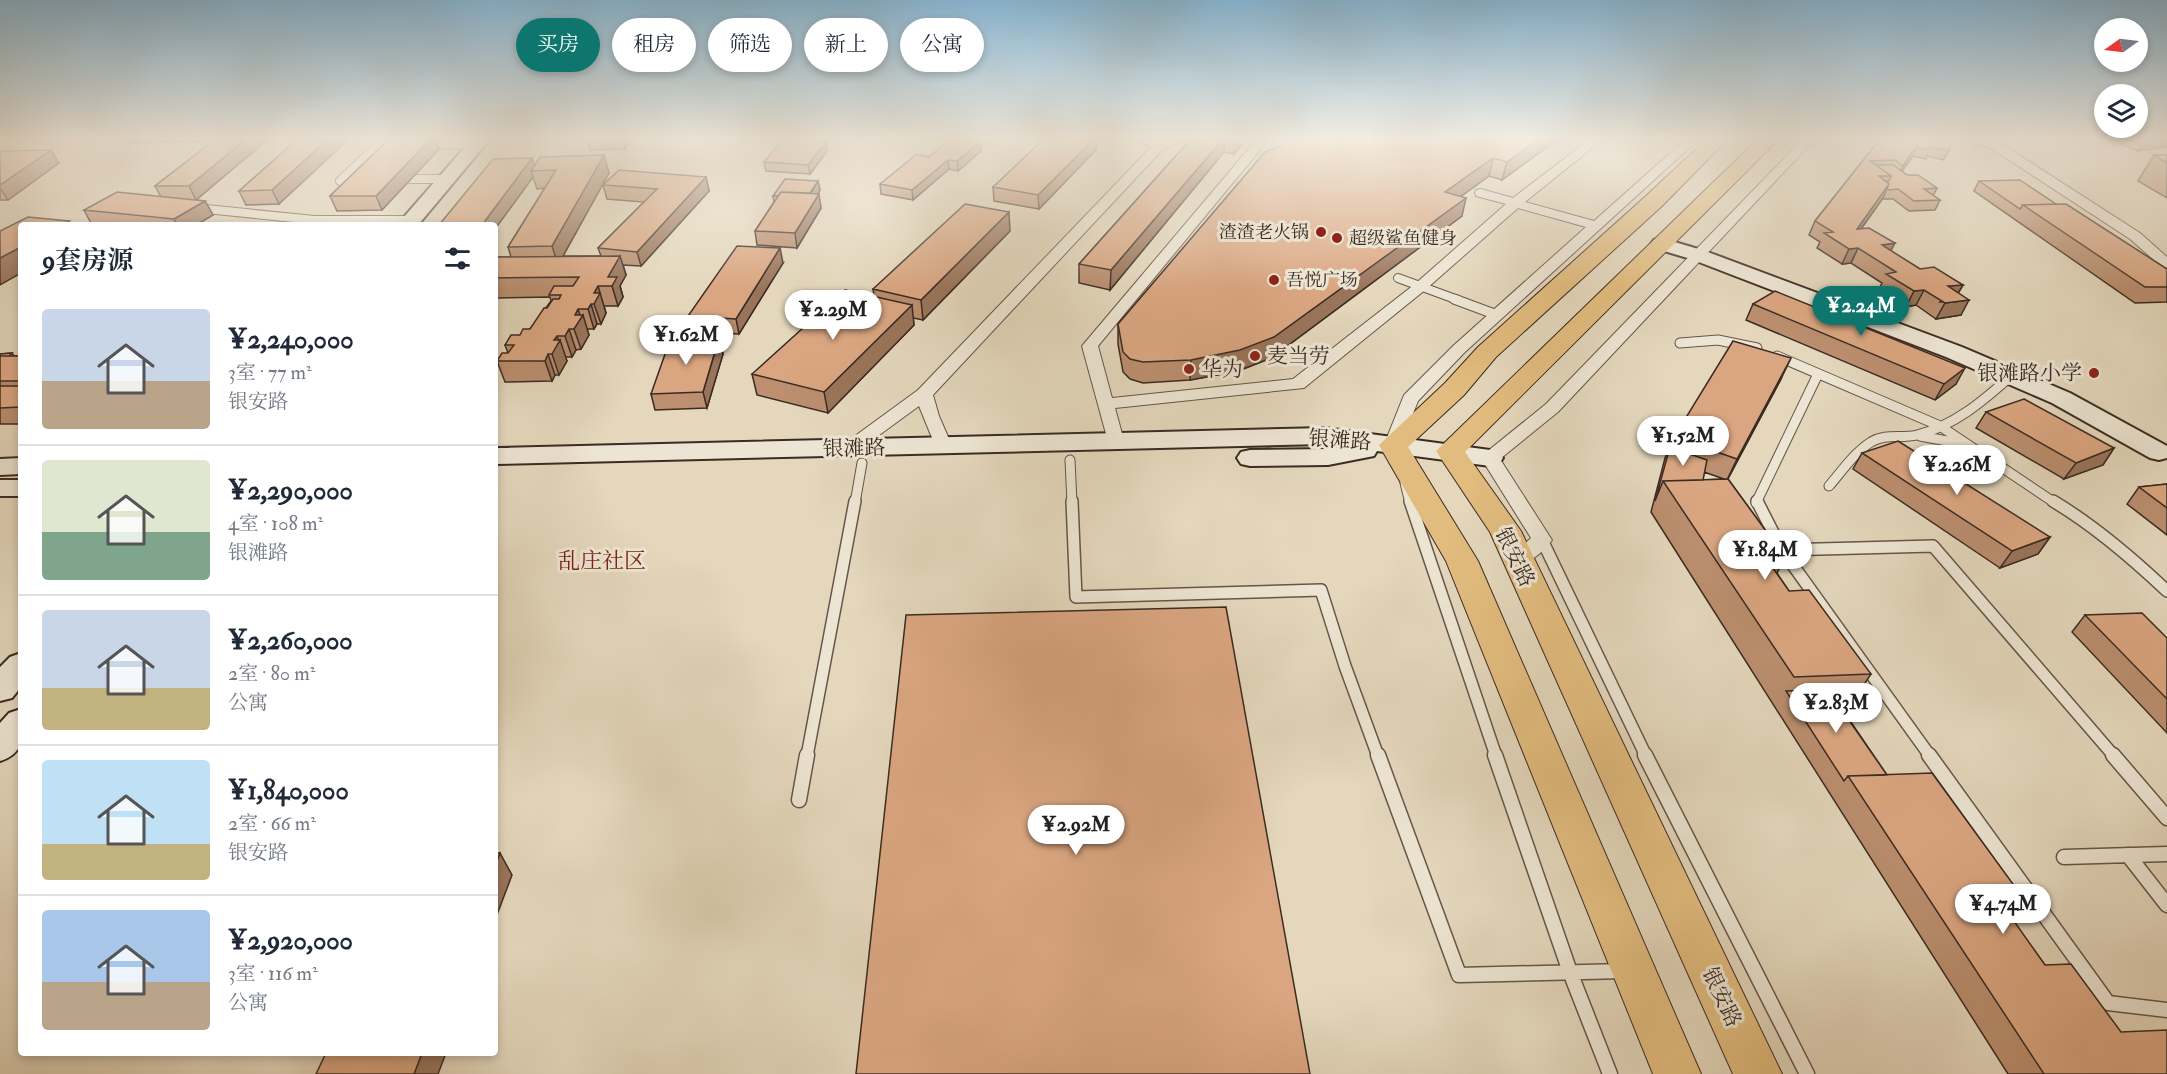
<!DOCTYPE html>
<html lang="zh">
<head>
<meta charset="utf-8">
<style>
  body { margin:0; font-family:"IM FELL Double Pica","Noto Serif SC",serif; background:#f6f6f7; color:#1f2937; height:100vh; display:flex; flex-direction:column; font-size:22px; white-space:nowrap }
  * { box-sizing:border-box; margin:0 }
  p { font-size:20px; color:#747a83 }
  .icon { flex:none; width:33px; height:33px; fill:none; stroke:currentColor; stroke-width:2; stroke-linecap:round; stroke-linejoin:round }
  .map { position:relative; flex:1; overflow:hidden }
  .drawer { position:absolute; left:18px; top:222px; width:480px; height:834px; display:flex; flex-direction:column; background:#fff; border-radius:6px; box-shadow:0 3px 9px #0003 }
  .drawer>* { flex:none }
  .guide { position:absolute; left:516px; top:18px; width:570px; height:54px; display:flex; gap:12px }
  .needle { width:39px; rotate:256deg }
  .fabs { position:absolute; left:2094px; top:18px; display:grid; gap:12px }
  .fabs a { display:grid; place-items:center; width:54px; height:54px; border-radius:50%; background:#fff; box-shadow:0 3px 9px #0003; font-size:30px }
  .price { position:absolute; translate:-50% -51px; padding:0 14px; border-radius:21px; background:#fff; color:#222; font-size:20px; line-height:39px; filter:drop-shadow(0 2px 3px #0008) }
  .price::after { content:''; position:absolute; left:50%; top:36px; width:18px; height:14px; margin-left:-9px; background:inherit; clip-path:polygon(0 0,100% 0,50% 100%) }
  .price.selected { background:#0f766e; color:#fff }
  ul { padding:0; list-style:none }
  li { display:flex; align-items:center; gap:18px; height:150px; padding:0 24px }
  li+li { border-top:2px solid #e0e1e3 }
  li span { display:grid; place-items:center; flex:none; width:168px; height:120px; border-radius:6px; color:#555 }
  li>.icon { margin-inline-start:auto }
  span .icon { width:72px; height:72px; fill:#fffc; stroke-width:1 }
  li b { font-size:26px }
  h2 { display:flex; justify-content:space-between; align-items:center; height:72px; padding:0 24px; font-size:26px }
  .chip { padding:0 21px; border-radius:27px; background:#fff; box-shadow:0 3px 9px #0003; font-size:21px; line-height:54px }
  .chip.selected { background:#0f766e; color:#fff }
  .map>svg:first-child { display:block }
</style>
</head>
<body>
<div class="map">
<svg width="2167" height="1074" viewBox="0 0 2167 1074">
  <rect width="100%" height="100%" fill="#e4d7bc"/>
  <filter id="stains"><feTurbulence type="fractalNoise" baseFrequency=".00333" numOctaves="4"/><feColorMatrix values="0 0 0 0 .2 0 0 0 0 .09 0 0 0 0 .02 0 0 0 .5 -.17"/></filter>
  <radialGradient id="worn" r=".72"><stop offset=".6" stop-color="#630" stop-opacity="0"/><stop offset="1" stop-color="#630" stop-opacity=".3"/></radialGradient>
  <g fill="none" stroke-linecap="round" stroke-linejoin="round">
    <path stroke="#c2b59d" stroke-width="14" stroke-dasharray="14 7" stroke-linecap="butt" d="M1227 139 1305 151"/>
    <g stroke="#655649" stroke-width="10">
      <path id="lane-far3" d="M1143 139 1159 146
        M423 145 477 144
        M410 179H447
        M340 181 377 146 396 145
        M196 208 314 220H411
        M1398 278 1458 300"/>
    </g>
    <g stroke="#655649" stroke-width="11">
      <path id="lane-far2" d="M1454 299 1497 315
        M1680 343 1718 340 1757 348
        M1777 356 1940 426 2055 503
        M1920 436 1958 443
        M1070 460 1072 503
        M1405 483 1410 503
        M1829 486C1842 471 1854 453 1871 442 1886 433 1901 439 1917 435 1954 426 1983 401 2011 376
        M855 503 862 463
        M1756 503 1818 374"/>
    </g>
    <g stroke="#655649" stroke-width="14">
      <path id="lane-far1" d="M1072 501 1076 597 1321 590 1345 666 1378 756
        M1410 501 1496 756
        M1757 501 1782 550 1930 756
        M2053 501C2095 526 2131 557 2167 591
        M1542 540 1646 756
        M1782 550 1933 546 2114 756
        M807 756 855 501"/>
    </g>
    <g stroke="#655649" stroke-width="17">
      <path id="lane" d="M1378 755 1459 975 1624 971
        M1495 755 1570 972 1610 1074
        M1645 755 1807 1074
        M1929 755 2108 1003 2167 1010
        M2113 755 2167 818
        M799 800 807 755
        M2128 855 2167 905
        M2064 857 2167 854"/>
    </g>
    <g stroke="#655649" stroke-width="2">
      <path id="street" d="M1170 139H1187L1163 149 933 395 939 416 952 446 949 450H937L919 406 856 452H844L841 448 844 444 918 390 1155 143Z
        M1257 139H1269L1098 346 1112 398 1293 379 1415 284 1506 204 1476 196 1475 193 1476 190 1481 189 1513 198 1590 139H1603L1525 202 1594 221 1686 139H1699L1465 352 1418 401 1399 449H1387L1384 445 1404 395 1453 346 1586 227 1518 208 1425 290 1304 388 1115 408 1124 441 1121 445H1109L1082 346Z
        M1803 139H1815L1558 412 1500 459 1552 540C1544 552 1525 568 1511 564L1508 559 1531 538 1481 458 1484 454 1546 404Z
        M1964 139H1985L1997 141 2140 233 2167 257V268L2162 267 2130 239 1989 147 1966 142Z"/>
    </g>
    <g stroke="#3b2b23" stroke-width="4">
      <path id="secondary" d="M472 139H490L418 225H397Z
        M1661 238 1705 251 1962 347 2070 393 2167 446V458L2159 460 2150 458 2052 403 1946 357 1691 259 1654 248 1651 244 1654 240Z
        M1325 428 1490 450 1499 452 1503 458 1499 464 1490 466 1377 451 1374 456 1328 465 1250 466 1241 464 1237 458 1241 452 1250 450 1328 449 1343 446 1325 444 495 464V448Z
        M21 458V474L0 475V459Z
        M0 480H21V496H0Z
        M21 653V687L12 698 0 701V667L10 657Z
        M21 709C21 733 28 752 0 761V723L9 713Z"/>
    </g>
    <g stroke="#3b2b23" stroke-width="2">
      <path id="primary" d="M1707 139H1728L1662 206 1496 357 1464 395 1408 447 1478 561 1701 1074H1653L1446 561 1379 445 1445 383 1478 347 1646 196Z
        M1758 139H1779L1465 452 1521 531 1782 1074H1733L1490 532 1436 451Z"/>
    </g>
    <use href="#lane-far3" stroke="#ede5d3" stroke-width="8"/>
    <use href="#lane-far2" stroke="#ede5d3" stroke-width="9"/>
    <use href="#lane-far1" stroke="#ede5d3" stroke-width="11"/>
    <use href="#lane" stroke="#ede5d3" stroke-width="14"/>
    <use href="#street" fill="#ede5d3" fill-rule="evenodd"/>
    <use href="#secondary" fill="#ede5d3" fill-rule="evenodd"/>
    <use href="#primary" fill="#e2bc7e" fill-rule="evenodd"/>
  </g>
  <path fill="#bb8f6f" stroke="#3b2b23" stroke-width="1.5" fill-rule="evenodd" d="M126 139H268L196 200 205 201 213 215 196 225H92L84 210 161 197 155 186 213 141 129 143Z
    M298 139 279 204 246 205 239 191Z
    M389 139H435L439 149 382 210 337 211 330 196Z
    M587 139H632L625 149 590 150Z
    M1191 139H1247L1234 154 1224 152 1110 290 1079 283V264Z
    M1558 139 1502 180 1489 176 1461 196 1462 216 1271 358 1238 371 1190 380 1143 383 1130 379 1123 372 1118 344V324L1279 147Z
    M1880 139H1940L1949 151 1943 160 1927 156 1926 159 1913 156 1902 171 1907 175 1937 188 1933 196 1940 200 1935 210 1909 211 1893 199H1884L1883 198 1861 229 1891 251 1920 269 1963 285 1958 293 1961 315 1936 319 1916 305 1906 307 1879 289 1882 283 1851 263 1842 264 1817 248 1820 242 1809 235 1815 221Z
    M2109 139H2167L2138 151Z
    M826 142 827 151 810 174 766 171 764 162Z
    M980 142 981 151 958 171 949 169 913 200 881 194 880 184 929 157Z
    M1096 150 1039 209 994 201 993 187Z
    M0 151 59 163 8 200H0Z
    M2154 155H2167V198L2138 181Z
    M534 166 609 173 563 256H601L598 248 644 202 607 199 603 185 706 177 709 191 641 266 623 265 626 275 620 286 623 297 618 306H604L606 313 601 324H597L594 329H587L589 335 581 349 576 350 572 357H565L567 361 559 375H555L552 381 505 382 497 361 508 353 505 345 530 329 551 301 550 297 495 298V257H511L508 247 545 188 537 189 533 177 495 229V225Z
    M818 181 820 190 818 194 821 208 797 248 757 245 755 231 774 202 773 196Z
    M1979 181 2056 204 2167 269V302L2135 303 1974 191Z
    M1010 231 923 320 913 318 914 325 828 413 757 395 752 374 874 296 873 289Z
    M783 263 739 334 692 332 688 316Z
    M1753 304 1956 384 1935 400 1746 320Z
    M719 338 723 354 707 408 655 410 651 394Z
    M12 353 14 356H21V424H0V354Z
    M1781 379 1728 479 1785 557 1777 573 1789 591 1871 674 1850 706H1840L1887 775 2029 906 2014 922 2045 965 2167 1074H2008L1651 512 1665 458 1674 437ZM1704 472 1724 479 1703 480Z
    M1986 412 2114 448 2103 465 2064 479 1976 428Z
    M1862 453 2050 537 2038 554 2000 568 1853 469Z
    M2167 484V535L2127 504 2139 487Z
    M2085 615 2167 638V733L2072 632Z"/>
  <path fill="#99745a" stroke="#3b2b23" stroke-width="1.5" d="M246 139H268L196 200 189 186Z
    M328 139H349L279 204 272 190Z
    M431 139H435L439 149 382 210 376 196Z
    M623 139H632L625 149Z
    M1094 139H1096V150L1039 209 1038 195Z
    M1223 139H1225L1224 152 1110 290 1111 270Z
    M1235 139H1247L1234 154Z
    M1539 139H1558L1502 180 1507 162Z
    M2146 139H2167V147L2138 151Z
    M826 142 827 151 810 174 808 165Z
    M980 142 981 151 958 171 957 161Z
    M1919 142 1913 156 1896 180 1903 166Z
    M51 150 59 163 8 200 0 188V185Z
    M604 155 609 173 558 265 552 246Z
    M532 158 536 170 531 171 533 177 495 229V225H482Z
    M1493 158 1489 176 1442 210 1445 192Z
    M948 160 949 169 913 200 912 190Z
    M706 177 709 191 641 266 637 252Z
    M818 181 820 190 809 207 808 198Z
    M1889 184 1883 198 1850 244 1857 229Z
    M819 194 821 208 797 248 795 233Z
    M1466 198 1462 216 1271 358 1238 371 1190 380 1191 360Z
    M205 201 213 215 196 225H177L174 219Z
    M1009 212 1010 231 923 320 921 300Z
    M69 221 71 225H61Z
    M1895 243 1887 258 1882 245Z
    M21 247V273L0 285V258Z
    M780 248 783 263 739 334 736 319Z
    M1858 248 1851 263 1842 264 1849 249Z
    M620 256 626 275 620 286 623 297 618 306 612 286 608 277Z
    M1963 285 1954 300 1940 302 1948 286Z
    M598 286 606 313 601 324 594 304V293Z
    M1924 290 1916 305 1906 307 1914 291Z
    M1969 300 1961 315 1936 319 1945 303Z
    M591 304 597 324 594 329 588 309Z
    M912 305 914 325 828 413 824 392Z
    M578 309 581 318 583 315 589 335 581 349 574 329 575 315Z
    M569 329 576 350 572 357 565 336Z
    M557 336 559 342 560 340 567 361 559 375 552 354 554 340Z
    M719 338 723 354 707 408 703 392Z
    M548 354 555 375 552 381 545 361Z
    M1791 358 1781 379 1727 480 1737 459Z
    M1965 368 1956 384 1935 400 1944 384Z
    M2114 448 2103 465 2064 479 2076 463Z
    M2050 537 2038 554 2000 568 2012 551Z
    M500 853 512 875 495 920V865Z
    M422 1053H446L438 1074H414Z"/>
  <path fill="#daa681" stroke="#3b2b23" stroke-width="1.5" d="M216 139H246L189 186H155Z
    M298 139H328L272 190 239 191Z
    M389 139H431L376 196H330Z
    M783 139 826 142 808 165 764 162Z
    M951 139H960L980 142 957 161 948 160 912 190 880 184 917 154 929 157Z
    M1044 139H1094L1038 195 993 187Z
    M1191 139H1223L1111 270 1079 264Z
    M1284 139H1539L1507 162 1493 158 1445 192 1466 198 1274 337 1240 350 1191 360 1143 362 1130 359 1123 352 1118 324 1265 152 1279 147Z
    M1880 139H1903L1919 142 1903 166 1895 160 1870 161 1891 176H1879L1889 184 1857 229 1869 228 1895 243 1882 245 1920 269 1934 267 1963 285 1948 286 1969 300 1945 303 1924 290 1914 291 1886 274 1896 272 1858 248 1849 249 1824 233 1833 232 1815 221Z
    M1903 139H1940L1953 142 1948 151 1932 147 1930 150 1917 147 1919 142Z
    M51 150 0 185V151Z
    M604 155 552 246 508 247 556 170 531 171 540 157Z
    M2154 155H2167V163Z
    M532 158 482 225H439L493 159Z
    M1876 165H1893L1907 175H1918L1937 188 1924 189 1940 200 1914 201 1898 189 1889 190 1887 189 1889 184 1885 181H1889L1891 176Z
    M619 170 706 177 637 252 598 248 657 189 603 185Z
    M785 179 818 181 810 193 781 192 778 196H773Z
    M2020 180 2056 204 2023 205 2020 209 1979 181Z
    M117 192 205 201 174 219 84 210Z
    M781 192 819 194 795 233 755 231Z
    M965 204 1009 212 921 300 873 289Z
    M2066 204 2167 269V287H2145L2023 205Z
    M28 217 69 221 61 225H21V247L0 258V231Z
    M337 223 336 225H296L298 224Z
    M737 246 780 248 736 319 688 316Z
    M620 256 608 277H617L612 286H598L594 293H600L594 304H591L588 309H578L575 315H583L574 329H569L565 336H557L554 340H560L552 354H548L545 361H497L502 353H508L514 345H505L511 335H520L523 329H530L544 308H547L553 299H559L561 295H549L554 286H573L579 277 495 278V257Z
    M845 290 912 305 824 392 752 374Z
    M1775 291 1965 368 1944 384 1753 304Z
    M719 338 703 392 651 394 670 340Z
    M1733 341 1791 358 1737 459 1674 437Z
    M12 353 9 356H0V354Z
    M0 356H21V381H0Z
    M0 386H21V407L0 408Z
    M2024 399 2114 448 2076 463 1986 412Z
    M1898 441 2050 537 2012 551 1862 453Z
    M1670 447 1707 460 1703 480 1663 481 1655 501Z
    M1728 479 1785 557 1766 558 1789 591 1809 590 1871 674 1794 677 1663 481Z
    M2167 484V508L2139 487Z
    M1226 607 1310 1074H856L906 615Z
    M2142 613 2167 638V699L2085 615Z
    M1828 690 1887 775 1848 776 1844 781 1786 691Z
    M1932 773 2029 906 2004 907 2045 965 2071 964 2121 1032 2167 1030V1074H2044L1848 776Z
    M495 853H500L495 865Z
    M326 1053H422L414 1074H316Z"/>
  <linearGradient id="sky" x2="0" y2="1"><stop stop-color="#87b6d4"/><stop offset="0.48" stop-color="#f3ede1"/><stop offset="1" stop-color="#f3ede1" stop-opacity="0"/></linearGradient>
  <rect width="2167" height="289" fill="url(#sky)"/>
  <g fill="#8f2418" stroke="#ede5d3" stroke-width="2">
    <circle cx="1321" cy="232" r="6"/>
    <circle cx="1337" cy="238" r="6"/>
    <circle cx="1274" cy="280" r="6"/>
    <circle cx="1255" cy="356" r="6"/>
    <circle cx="1189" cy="369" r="6"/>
    <circle cx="2094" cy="373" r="6"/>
  </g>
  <g text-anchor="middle" stroke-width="6" stroke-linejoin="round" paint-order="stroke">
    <g font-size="18" fill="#3b2b23" stroke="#ede5d3" text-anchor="start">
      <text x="1309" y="238" text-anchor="end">渣渣老火锅</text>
      <text x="1349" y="244">超级鲨鱼健身</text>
      <text x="1286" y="286">吾悦广场</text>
    </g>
    <g font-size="21" fill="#3b2b23" stroke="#ede5d3" text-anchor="start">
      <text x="1267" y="363">麦当劳</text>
      <text x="1201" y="376">华为</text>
      <text x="2082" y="380" text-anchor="end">银滩路小学</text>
    </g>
    <g font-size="21" fill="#3b2b23" stroke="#ede5d3">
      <text transform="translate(1340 440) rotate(4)" y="7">银滩路</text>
      <text transform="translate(854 448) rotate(-1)" y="7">银滩路</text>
      <text transform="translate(1515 557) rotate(64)" y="7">银安路</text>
      <text transform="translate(1722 997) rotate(65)" y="7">银安路</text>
    </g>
    <g font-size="22" fill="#7a1f14" stroke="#ede5d3">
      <text x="602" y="568">乱庄社区</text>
    </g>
  </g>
  <rect width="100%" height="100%" filter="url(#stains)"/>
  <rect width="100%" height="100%" fill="url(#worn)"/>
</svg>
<div class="fabs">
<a><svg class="needle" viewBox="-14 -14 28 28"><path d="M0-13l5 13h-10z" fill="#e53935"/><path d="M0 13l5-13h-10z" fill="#747a83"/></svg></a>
<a><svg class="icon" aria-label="layers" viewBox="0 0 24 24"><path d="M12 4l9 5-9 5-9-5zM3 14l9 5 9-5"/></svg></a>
</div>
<b class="price selected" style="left:1861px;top:337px">¥2.24M</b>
<b class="price" style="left:833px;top:341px">¥2.29M</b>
<b class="price" style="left:686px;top:366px">¥1.62M</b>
<b class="price" style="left:1683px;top:467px">¥1.52M</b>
<b class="price" style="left:1957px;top:496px">¥2.26M</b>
<b class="price" style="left:1765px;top:581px">¥1.84M</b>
<b class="price" style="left:1836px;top:734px">¥2.83M</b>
<b class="price" style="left:1076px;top:856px">¥2.92M</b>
<b class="price" style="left:2003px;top:935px">¥4.74M</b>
<div class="guide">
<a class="chip selected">买房</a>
<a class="chip">租房</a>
<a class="chip">筛选</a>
<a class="chip">新上</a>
<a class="chip">公寓</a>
</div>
<section class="drawer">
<h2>9套房源<svg class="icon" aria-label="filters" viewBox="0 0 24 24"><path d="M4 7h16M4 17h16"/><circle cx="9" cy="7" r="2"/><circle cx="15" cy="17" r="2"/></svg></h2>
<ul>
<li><span style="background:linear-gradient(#c9d6e8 60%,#b9a48a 0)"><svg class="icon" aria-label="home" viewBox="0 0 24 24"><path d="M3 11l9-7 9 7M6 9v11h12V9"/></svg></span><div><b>¥2,240,000</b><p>3室 · 77 m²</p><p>银安路</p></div></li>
<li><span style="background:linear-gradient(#dfe7d0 60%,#7fa58c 0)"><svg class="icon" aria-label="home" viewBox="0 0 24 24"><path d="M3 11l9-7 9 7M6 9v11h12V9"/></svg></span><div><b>¥2,290,000</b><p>4室 · 108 m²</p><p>银滩路</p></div></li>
<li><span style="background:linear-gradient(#c9d6e8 65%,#c2b280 0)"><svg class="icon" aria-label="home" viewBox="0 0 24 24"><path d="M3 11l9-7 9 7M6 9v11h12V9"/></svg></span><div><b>¥2,260,000</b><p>2室 · 80 m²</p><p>公寓</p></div></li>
<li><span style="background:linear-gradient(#bfe0f5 70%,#c2b280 0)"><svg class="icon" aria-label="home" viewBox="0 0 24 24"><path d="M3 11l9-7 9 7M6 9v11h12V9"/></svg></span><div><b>¥1,840,000</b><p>2室 · 66 m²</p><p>银安路</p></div></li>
<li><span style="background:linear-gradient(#a9c7e8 60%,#b9a48a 0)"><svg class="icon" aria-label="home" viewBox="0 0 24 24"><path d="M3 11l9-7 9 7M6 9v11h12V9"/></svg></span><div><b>¥2,920,000</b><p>3室 · 116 m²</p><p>公寓</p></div></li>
</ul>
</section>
</div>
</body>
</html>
